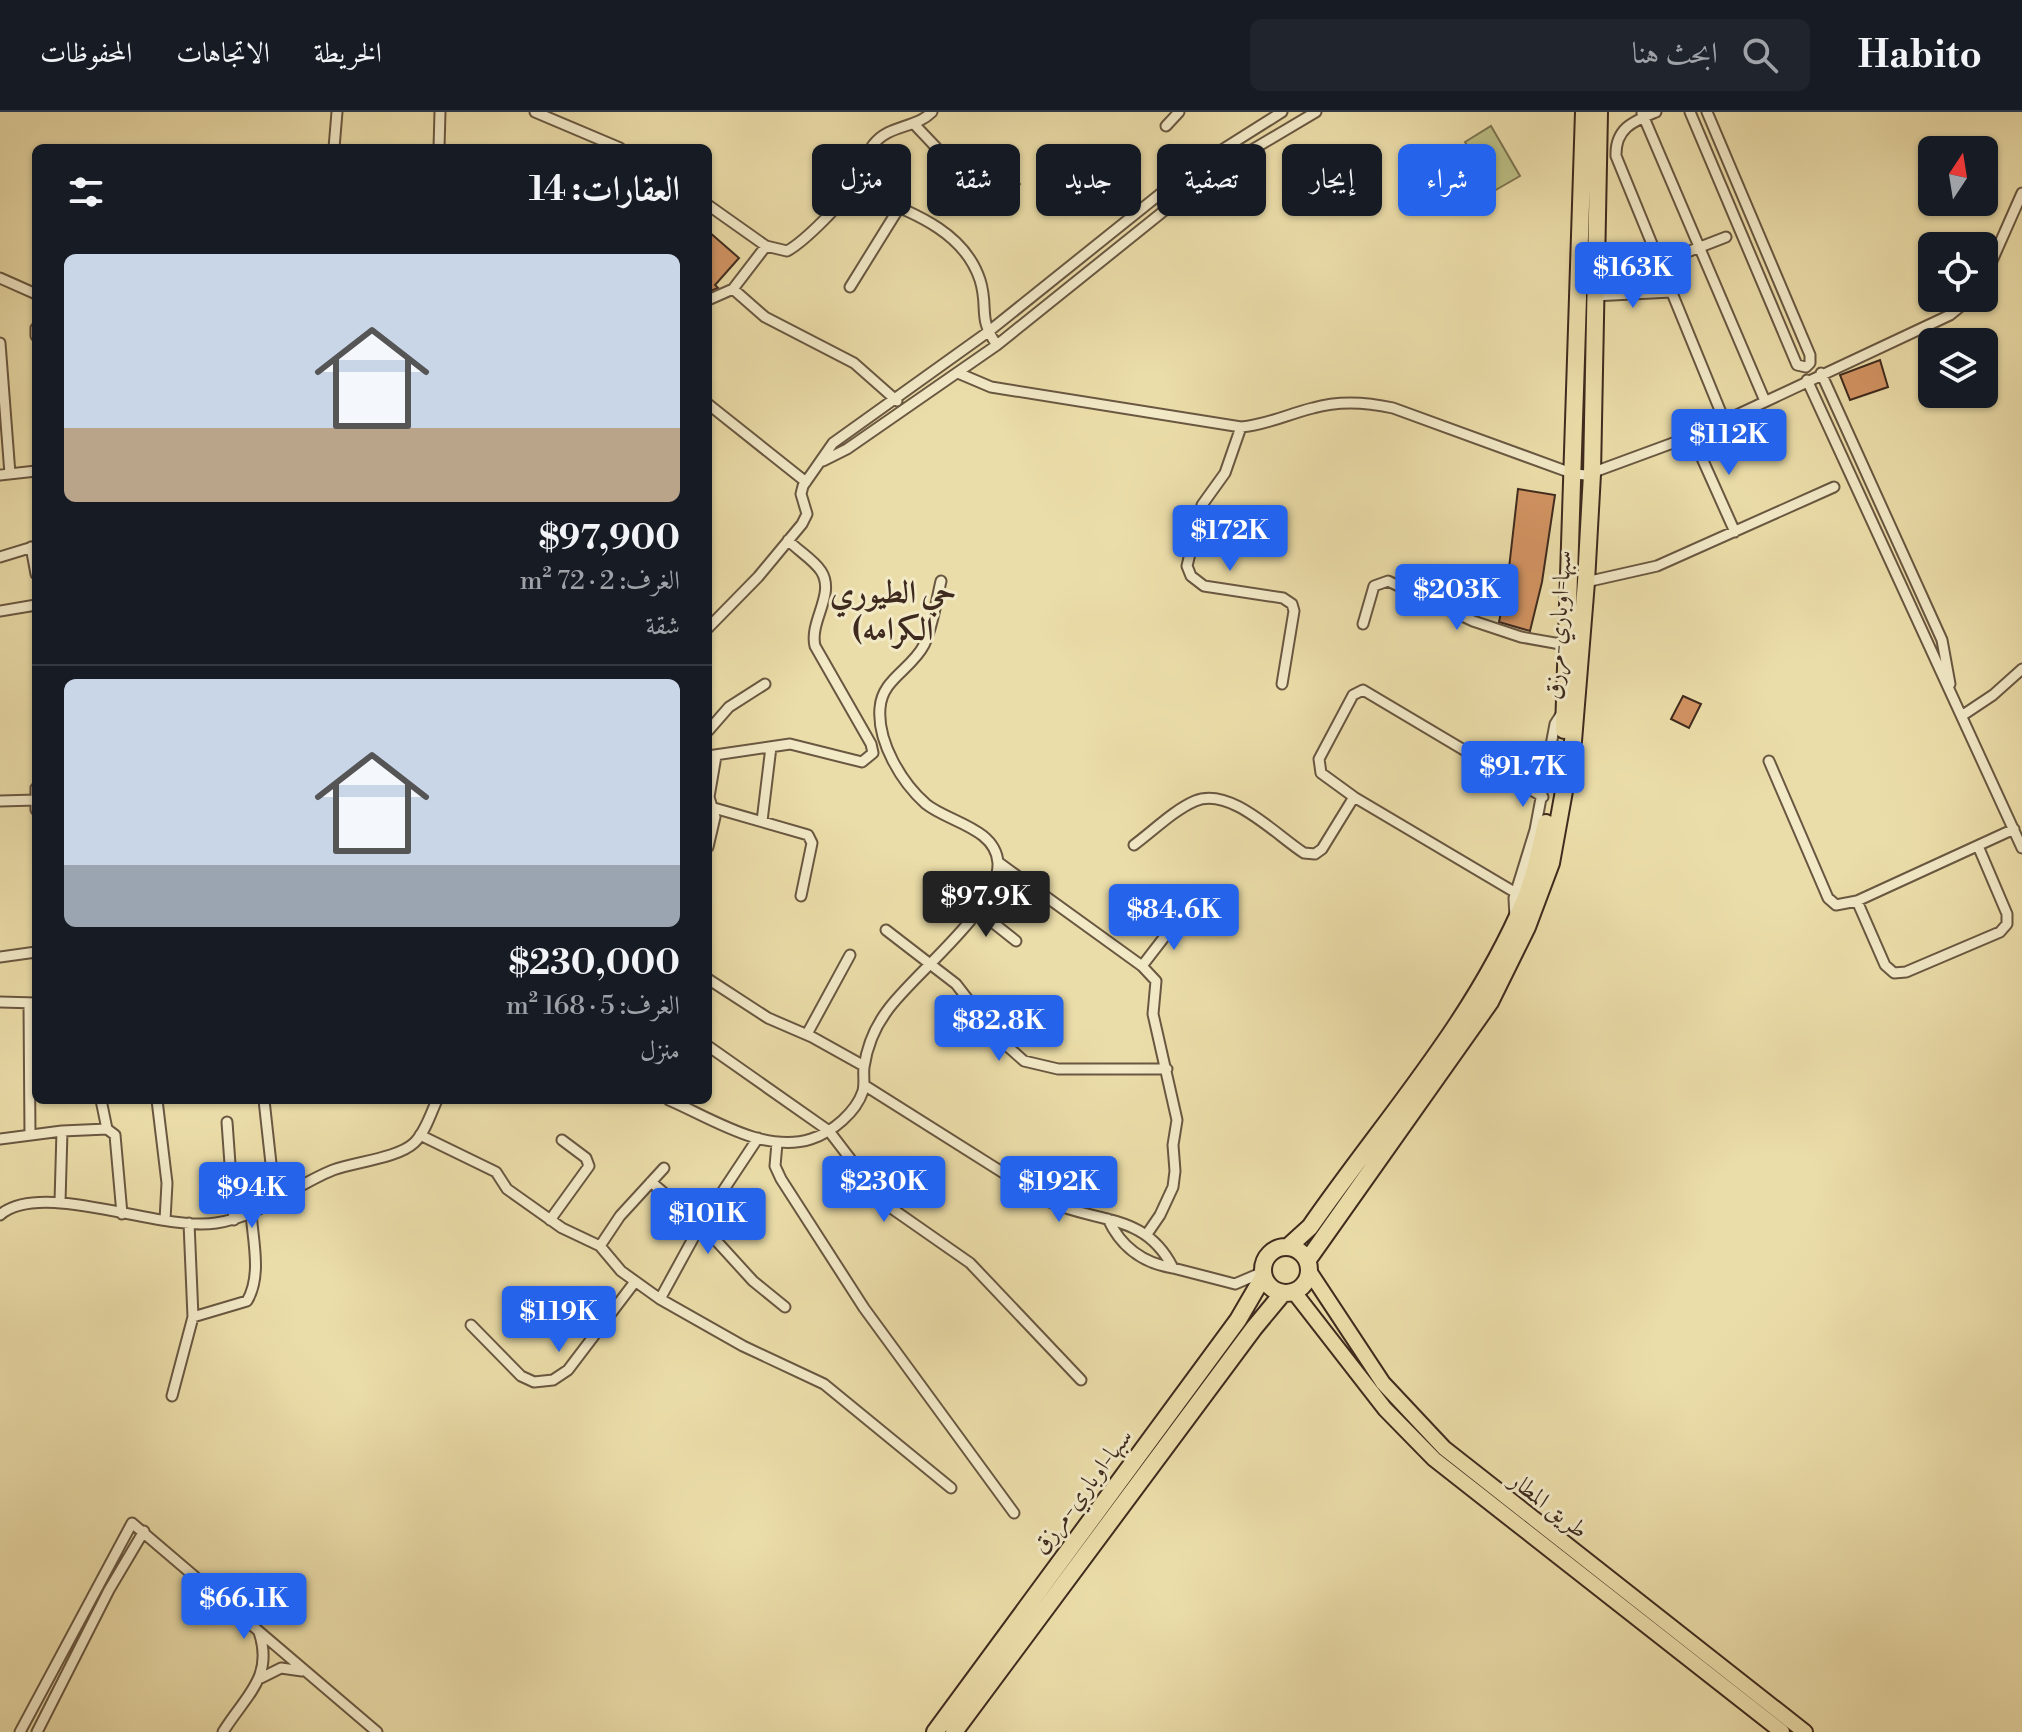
<!DOCTYPE html>
<html lang="ar">
<head>
<meta charset="utf-8">
<style>
  body { margin:0; font-family:"Libre Bodoni",Amiri,serif; background:#20242c; color:#f1f3f6; direction:rtl; height:100vh; display:flex; flex-direction:column; font-size:30px; white-space:nowrap }
  * { box-sizing:border-box; margin:0 }
  p { font-size:26px; color:#9ea1a6 }
  .icon { flex:none; width:44px; height:44px; fill:none; stroke:currentColor; stroke-width:2; stroke-linecap:round; stroke-linejoin:round }
  .map { position:relative; flex:1; overflow:hidden; direction:ltr }
  .side { position:absolute; left:32px; top:32px; width:680px; height:960px; display:flex; flex-direction:column; background:#171b24; border-radius:12px; box-shadow:0 2px 6px #0004; direction:rtl }
  .side>* { flex:none }
  .banner { position:absolute; left:736px; top:32px; width:760px; height:72px; direction:rtl; display:flex; gap:16px }
  .needle { width:52px; rotate:12deg }
  .controls { position:absolute; left:1918px; top:24px; display:grid; gap:16px }
  .controls a { display:grid; place-items:center; width:80px; height:80px; border-radius:12px; background:#171b24; box-shadow:0 2px 6px #0004; font-size:40px }
  .price { position:absolute; translate:-50% -68px; padding:0 18px; border-radius:8px; background:#2563eb; color:#fff; font-size:26px; line-height:52px; filter:drop-shadow(0 2px 4px #0008) }
  .price::after { content:''; position:absolute; left:50%; top:48px; width:24px; height:18px; margin-left:-12px; background:inherit; clip-path:polygon(0 0,100% 0,50% 100%) }
  .price.active { background:#222; color:#fff }
  ul { padding:0; list-style:none }
  li { display:grid; align-content:center; gap:16px; height:424px; padding:0 32px }
  li+li { border-top:2px solid #363941 }
  li span { display:grid; place-items:center; height:248px; border-radius:12px; color:#555 }
  li>.icon { margin-inline-start:auto }
  span .icon { width:144px; height:144px; fill:#fffc; stroke-width:1 }
  li b { font-size:34px }
  h2 { display:flex; justify-content:space-between; align-items:center; height:96px; padding:0 32px; font-size:34px }
  .tag { padding:0 28px; border-radius:12px; background:#171b24; box-shadow:0 2px 6px #0004; font-size:28px; line-height:72px }
  .tag.active { background:#2563eb; color:#fff }
  header { display:flex; align-items:center; gap:48px; box-sizing:border-box; height:112px; padding:0 40px; background:#171b24; border-bottom:2px solid #363941 }
  header strong { font-size:38px }
  nav { display:flex; gap:44px; margin-inline-start:auto; font-size:28px }
  .search { width:560px; height:72px; background:#20242c; display:flex; align-items:center; gap:20px; box-sizing:border-box; padding:0 28px; border-radius:12px; color:#9ea1a6; font-size:30px }
  .map>svg:first-child { display:block }
</style>
</head>
<body>
<header>
<strong>Habito</strong>
<div class="search"><svg class="icon" aria-label="search" viewBox="0 0 24 24"><circle cx="10" cy="10" r="6"/><path d="M15 15l6 6"/></svg>ابحث هنا</div>
<nav><a>الخريطة</a><a>الاتجاهات</a><a>المحفوظات</a></nav>
</header>
<div class="map">
<svg width="2022" height="1620" viewBox="0 0 2022 1620">
  <rect width="100%" height="100%" fill="#ebdda9"/>
  <filter id="stains"><feTurbulence type="fractalNoise" baseFrequency=".0025" numOctaves="4"/><feColorMatrix values="0 0 0 0 .2 0 0 0 0 .09 0 0 0 0 .02 0 0 0 .5 -.17"/></filter>
  <radialGradient id="worn" r=".72"><stop offset=".6" stop-color="#630" stop-opacity="0"/><stop offset="1" stop-color="#630" stop-opacity=".3"/></radialGradient>
  <path fill="#bcc085" stroke="#7d7552" stroke-width="2" d="M1491 14 1520 64 1494 79 1465 30Z
    M988 42 1020 72 1003 89 971 59Z"/>
  <path fill="#d29362" stroke="#3e2a1e" stroke-width="2" d="M708 119 739 146 715 173 718 176 708 180Z
    M1880 248 1888 275 1850 288 1840 263Z
    M1518 377 1555 383 1542 470 1530 519 1499 510 1508 465Z
    M1683 584 1701 592 1689 616 1671 607Z"/>
  <g fill="none" stroke-linecap="round" stroke-linejoin="round">
    <g stroke="#695741" stroke-width="13">
      <path id="street" d="M535 0 620 36
        M1656 0C1634 9 1615 16 1616 44L1724 308
        M1690 0 1797 253 1806 255 1810 251V243L1707 0
        M1642 1 1765 289
        M914 12 968 69
        M1166 14 1179 0
        M334 36 337 0
        M439 36 440 0
        M852 76C900 97 962 113 980 168 989 196 977 206 997 233
        M708 93 766 134 787 139C804 130 845 89 854 72 861 60 865 44 873 33 889 12 915 17 932 0
        M1659 151 1726 125
        M0 166 36 182
        M1984 167 2022 81
        M850 175 899 96
        M733 177 765 205 854 251 897 289
        M1593 184 1671 180
        M708 188 733 177 766 134
        M36 216V224
        M0 231 10 362
        M958 261 991 275 1241 315C1267 313 1288 302 1313 296 1340 288 1366 290 1393 296L1574 362 1586 363 1692 324 1950 203 1971 186
        M1821 261 1942 528 1950 572
        M1807 268 2022 736
        M708 292 806 370
        M1241 315 1225 361 1202 393 1187 454 1191 464 1204 474 1283 486 1292 492 1294 499 1282 572
        M1692 324 1735 420
        M823 349 847 337 997 233 1175 90 1223 55 1316 0
        M0 363 36 359
        M31 435 36 462
        M0 445 36 434
        M1586 470 1657 454 1834 375
        M0 499 36 493
        M1363 512 1374 474 1388 469 1473 509 1521 525 1566 533
        M708 516 758 465 802 412 807 402 801 382 803 374 833 331 988 220 1190 58 1282 0
        M1963 603 1993 583 2022 557
        M708 619 729 595 765 572
        M708 644 790 632 862 650 873 641 871 632 815 534C809 509 836 482 821 459 813 447 798 439 788 428
        M1769 649 1828 786 1836 793 1857 789 2014 717
        M36 676V698
        M0 689 36 688
        M714 696 808 723 812 731 801 784
        M762 709 771 635
        M1134 733C1153 719 1174 698 1195 689 1230 674 1276 723 1304 741L1315 742 1322 737 1354 685
        M708 735 715 705 709 685 716 644
        M998 750 1142 854 1156 869 1153 902 1177 1008 1173 1033 1175 1059 1173 1075 1160 1103 1147 1122
        M1516 781 1354 685 1321 661 1319 647 1353 583 1363 578 1543 685
        M1857 789 1885 853 1894 861 1906 860 2000 820 2007 812V802L1978 734
        M977 798 1016 829
        M1515 806 1514 786 1535 718 1555 612 1562 601
        M886 818 956 872 997 925 1024 949 1058 957H1167
        M0 845 36 840
        M1142 854 1179 806
        M708 867 768 906 812 925 864 954
        M0 890 36 891
        M29 892 30 1023
        M807 922 850 843
        M708 934 829 1019 884 1091 970 1151 1081 1268
        M864 973 1048 1089C1097 1112 1145 1100 1173 1156L1235 1172 1263 1160
        M157 988 167 1071 165 1108
        M264 988 275 1088
        M669 988C711 1006 764 1042 811 1027 833 1020 856 1000 863 979 865 971 863 963 864 955 867 935 875 915 887 899 913 862 1000 797 998 751 996 716 948 710 926 692 902 671 877 630 880 596 882 567 911 558 924 533 933 514 936 490 941 469
        M227 1010 234 1108
        M107 1017 115 1023 122 1102
        M420 1023 496 1060 507 1077 562 1116 600 1134 621 1159 660 1187 743 1234 824 1272 951 1376
        M0 1027 62 1019
        M777 1031 775 1054 781 1067 864 1196 1014 1401
        M651 1070 701 1112 753 1169 785 1195
        M60 1090 62 1019 107 1017 101 988
        M0 1103C42 1067 160 1120 216 1111 259 1105 293 1074 333 1058 355 1050 398 1046 414 1031 425 1021 431 1001 437 988
        M1108 1107C1121 1135 1142 1151 1173 1156
        M550 1108 589 1054 586 1046 562 1028
        M189 1111 193 1205
        M600 1134 620 1104 664 1056
        M660 1187 701 1112 758 1026
        M471 1213 521 1264 534 1270 553 1268 568 1258 634 1171
        M172 1284 193 1205 247 1189C262 1164 253 1129 251 1101
        M261 1566 281 1556 302 1559
        M20 1620 132 1411 377 1620
        M37 1620 109 1478 144 1419
        M223 1620C246 1583 274 1565 259 1520"/>
    </g>
    <g stroke="#3e2a1e" stroke-width="18">
      <path id="primary" d="M1309 1159 1383 1271 1444 1336 1805 1620
        M1294 1180 1385 1297 1434 1347 1782 1620"/>
    </g>
    <g stroke="#3e2a1e" stroke-width="20">
      <path id="highway" d="M1564 618 1584 0
        M1263 1158a23 23 0 1 1 46 0a23 23 0 1 1-46 0Z
        M1288 1135 1310 1115C1385 1007 1473 911 1525 788 1535 764 1540 737 1546 711
        M1307 1149 1490 890 1527 815 1551 751 1573 629 1586 470 1592 362 1599 0
        M935 1620 1238 1208 1263 1165
        M954 1620 1254 1216 1283 1181"/>
    </g>
    <use href="#street" stroke="#f2e9c7" stroke-width="9"/>
    <use href="#primary" stroke="#ebdda9" stroke-width="14"/>
    <use href="#highway" stroke="#ebdda9" stroke-width="16"/>
  </g>
  <g text-anchor="middle" stroke-width="6" stroke-linejoin="round" paint-order="stroke">
    <g font-size="24" fill="#3e2a1e" stroke="#f2e9c7">
      <text transform="translate(1558 513) rotate(-86)" y="8">سبها-اوباري-مرزق</text>
      <text transform="translate(1082 1379) rotate(-53)" y="8">سبها-اوباري-مرزق</text>
      <text transform="translate(1549 1393) rotate(38)" y="8">طريق المطار</text>
    </g>
    <g font-size="32" font-weight="bold" fill="#3e2a1e" stroke="#f2e9c7">
      <text x="893" y="491">حي الطيوري<tspan x="893" dy="37">(الكرامه</tspan></text>
    </g>
  </g>
  <rect width="100%" height="100%" filter="url(#stains)"/>
  <rect width="100%" height="100%" fill="url(#worn)"/>
</svg>
<div class="controls">
<a><svg class="needle" viewBox="-14 -14 28 28"><path d="M0-13l5 13h-10z" fill="#e53935"/><path d="M0 13l5-13h-10z" fill="#9ea1a6"/></svg></a>
<a><svg class="icon" aria-label="locate" viewBox="0 0 24 24"><circle cx="12" cy="12" r="6"/><path d="M12 2v4M12 18v4M2 12h4M18 12h4"/></svg></a>
<a><svg class="icon" aria-label="layers" viewBox="0 0 24 24"><path d="M12 4l9 5-9 5-9-5zM3 14l9 5 9-5"/></svg></a>
</div>
<b class="price" style="left:1633px;top:198px">$163K</b>
<b class="price" style="left:1729px;top:365px">$112K</b>
<b class="price" style="left:1230px;top:461px">$172K</b>
<b class="price" style="left:1457px;top:520px">$203K</b>
<b class="price" style="left:1523px;top:697px">$91.7K</b>
<b class="price active" style="left:986px;top:827px">$97.9K</b>
<b class="price" style="left:1174px;top:840px">$84.6K</b>
<b class="price" style="left:999px;top:951px">$82.8K</b>
<b class="price" style="left:884px;top:1112px">$230K</b>
<b class="price" style="left:1059px;top:1112px">$192K</b>
<b class="price" style="left:252px;top:1118px">$94K</b>
<b class="price" style="left:708px;top:1144px">$101K</b>
<b class="price" style="left:559px;top:1242px">$119K</b>
<b class="price" style="left:244px;top:1529px">$66.1K</b>
<div class="banner">
<a class="tag active">شراء</a>
<a class="tag">إيجار</a>
<a class="tag">تصفية</a>
<a class="tag">جديد</a>
<a class="tag">شقة</a>
<a class="tag">منزل</a>
</div>
<section class="side">
<h2>العقارات: 14<svg class="icon" aria-label="filters" viewBox="0 0 24 24"><path d="M4 7h16M4 17h16"/><circle cx="9" cy="7" r="2"/><circle cx="15" cy="17" r="2"/></svg></h2>
<ul>
<li><span style="background:linear-gradient(#c9d6e8 70%,#b9a48a 0)"><svg class="icon" aria-label="home" viewBox="0 0 24 24"><path d="M3 11l9-7 9 7M6 9v11h12V9"/></svg></span><div><b>$97,900</b><p>الغرف: 2 · 72 m²</p><p>شقة</p></div></li>
<li><span style="background:linear-gradient(#c9d6e8 75%,#9aa5b1 0)"><svg class="icon" aria-label="home" viewBox="0 0 24 24"><path d="M3 11l9-7 9 7M6 9v11h12V9"/></svg></span><div><b>$230,000</b><p>الغرف: 5 · 168 m²</p><p>منزل</p></div></li>
</ul>
</section>
</div>
</body>
</html>
